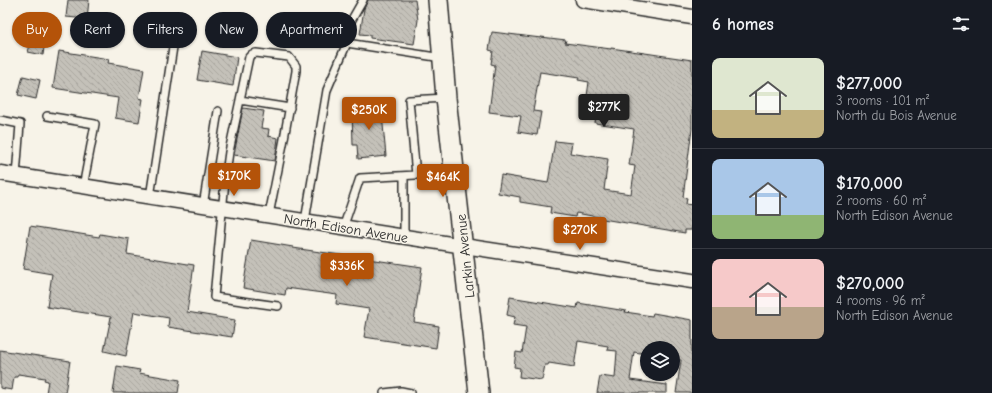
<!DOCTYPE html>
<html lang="en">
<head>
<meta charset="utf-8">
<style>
  body { margin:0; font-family:"Comic Neue",sans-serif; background:#242831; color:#f1f3f6; height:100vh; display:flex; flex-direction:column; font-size:15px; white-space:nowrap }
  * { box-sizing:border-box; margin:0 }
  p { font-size:13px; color:#9ea1a6 }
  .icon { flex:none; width:22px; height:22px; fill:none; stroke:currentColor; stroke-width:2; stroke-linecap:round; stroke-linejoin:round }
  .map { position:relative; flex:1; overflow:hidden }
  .panel { display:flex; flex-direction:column; background:#171b24; width:300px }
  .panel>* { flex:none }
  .banner { position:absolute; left:12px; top:12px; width:380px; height:36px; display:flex; gap:8px }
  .tools { position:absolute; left:640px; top:341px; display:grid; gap:8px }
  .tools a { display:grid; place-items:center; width:40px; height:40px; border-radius:50%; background:#171b24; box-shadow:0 1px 3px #0004; font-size:20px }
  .price { position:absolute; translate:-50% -34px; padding:0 9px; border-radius:4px; background:#b45309; color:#fff; font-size:13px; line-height:26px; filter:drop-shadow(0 1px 2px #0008) }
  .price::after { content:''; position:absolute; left:50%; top:24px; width:12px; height:9px; margin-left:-6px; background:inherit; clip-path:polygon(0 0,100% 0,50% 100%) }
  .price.current { background:#222; color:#fff }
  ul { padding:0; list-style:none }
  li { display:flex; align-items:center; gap:12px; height:100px; padding:0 20px }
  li+li { border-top:1px solid #363941 }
  li span { display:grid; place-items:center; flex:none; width:112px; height:80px; border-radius:8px; color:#555 }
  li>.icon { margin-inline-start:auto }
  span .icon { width:48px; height:48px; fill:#fffc; stroke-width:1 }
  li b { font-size:17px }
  h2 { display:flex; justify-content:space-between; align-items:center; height:48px; padding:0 20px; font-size:17px }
  .chip { padding:0 14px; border-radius:18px; background:#171b24; box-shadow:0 1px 3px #0004; font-size:14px; line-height:36px }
  .chip.current { background:#b45309; color:#fff }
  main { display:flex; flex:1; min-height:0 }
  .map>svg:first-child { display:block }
</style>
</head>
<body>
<main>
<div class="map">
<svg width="692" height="393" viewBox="0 0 692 393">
  <defs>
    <pattern id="building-back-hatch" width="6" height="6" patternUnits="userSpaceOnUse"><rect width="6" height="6" fill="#c4c1b9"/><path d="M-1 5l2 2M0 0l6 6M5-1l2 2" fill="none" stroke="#a9a69f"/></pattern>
  </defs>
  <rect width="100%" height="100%" fill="#f7f3e8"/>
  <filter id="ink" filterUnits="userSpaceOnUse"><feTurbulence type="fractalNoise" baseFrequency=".025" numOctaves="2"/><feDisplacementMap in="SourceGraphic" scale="8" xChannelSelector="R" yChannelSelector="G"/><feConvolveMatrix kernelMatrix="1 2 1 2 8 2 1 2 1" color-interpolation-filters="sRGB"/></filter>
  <g filter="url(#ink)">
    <path fill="url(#building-back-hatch)" stroke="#2b2b2b" d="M68 0H89L87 19 66 17Z
      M368 0H415L418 20 414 44 370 38V35L360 34 364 9Z
      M492 32 541 38V37L566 40 565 43 611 49V48L692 60V129L683 197 687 198 686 204 692 205V230H685V233L603 219V218L576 213 575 217 550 213 551 207 520 202V197L498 193 501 175 548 183 555 141 572 143 570 153 608 159 604 190 631 194 635 166 629 165 634 129 595 123 598 105 586 103 589 82 578 80 579 78 540 72 533 111 541 112 537 135 518 132 521 116 489 112 495 65 491 64 493 51 489 50Z
      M32 38 45 39 43 55 28 52Z
      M59 51 109 59 108 63 144 69 139 98 143 99 139 122 115 118 118 98 53 88Z
      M202 51 237 57 233 86 197 80Z
      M23 76 40 80 36 99 18 95Z
      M381 104 386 156 358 159 357 145H353L352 110H354L353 106Z
      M243 108 264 111 261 128 269 129 268 136 278 138 275 161 234 155Z
      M30 226 99 237 100 234 129 239 127 254 194 265 187 312 235 320 232 337 168 327 169 318 134 312 126 356 104 351 111 317 47 307 52 274 23 269Z
      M251 240 293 247V248L422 267 414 322 439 326 436 348 364 337 369 309 336 304 337 295 286 288 285 295 243 288Z
      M510 297 577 308 578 303 626 311 625 312 652 316 653 313 692 320V393H676L681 360 673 359V348H647V354L634 352 630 380 667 385V393H597L600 376 615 378 617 351 607 350 608 346 578 341 574 367 549 363 548 365H545L542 380 519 377 520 368 514 367 516 352 522 353 526 327 513 325 515 317 507 315Z
      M0 350 70 361 65 393H46L48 381 44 380 45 378 18 374 17 377H14L12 390 0 388Z
      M117 366 140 370 139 373 180 380 178 393H113Z"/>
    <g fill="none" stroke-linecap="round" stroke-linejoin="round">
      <g stroke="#2b2b2b" stroke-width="10">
        <path id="service" d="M347 43 442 58
          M240 100 229 152 225 181 214 297 278 306
          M47 116 95 124 83 187
          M0 120 20 124 16 176
          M416 175 409 100 446 98
          M150 197 173 47
          M203 206 218 111
          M269 215C279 167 288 119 296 71V66L289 57 256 53 252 54 249 57 240 100 290 108
          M305 221 327 90 347 43 351 21 363 0
          M343 228 360 178 453 173
          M404 237V176
          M384 393 401 391 411 393"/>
      </g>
      <g stroke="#2b2b2b" stroke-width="17">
        <path id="minor" d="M583 0 692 17
          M0 173C231 210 461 246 692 281"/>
      </g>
      <g stroke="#2b2b2b" stroke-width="22">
        <path id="secondary" d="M438 0 446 98 479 393"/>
      </g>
      <use href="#service" stroke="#f7f3e8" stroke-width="7"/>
      <use href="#minor" stroke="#f7f3e8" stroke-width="14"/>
      <use href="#secondary" stroke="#f7f3e8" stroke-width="19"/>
    </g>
  </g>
  <g text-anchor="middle" stroke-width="3" stroke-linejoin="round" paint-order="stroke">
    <g font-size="14" fill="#2b2b2b" stroke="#f7f3e8">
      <text transform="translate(346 228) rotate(9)" y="5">North Edison Avenue</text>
      <text transform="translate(465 256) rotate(-96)" y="5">Larkin Avenue</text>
    </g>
  </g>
</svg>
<div class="tools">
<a><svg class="icon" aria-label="layers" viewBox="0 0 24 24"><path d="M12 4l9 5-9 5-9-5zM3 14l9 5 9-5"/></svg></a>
</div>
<b class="price current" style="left:604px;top:128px">$277K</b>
<b class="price" style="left:369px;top:131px">$250K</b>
<b class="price" style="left:234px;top:197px">$170K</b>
<b class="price" style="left:443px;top:198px">$464K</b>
<b class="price" style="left:580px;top:251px">$270K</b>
<b class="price" style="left:347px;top:287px">$336K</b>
<div class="banner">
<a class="chip current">Buy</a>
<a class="chip">Rent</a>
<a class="chip">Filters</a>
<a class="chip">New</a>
<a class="chip">Apartment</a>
</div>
</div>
<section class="panel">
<h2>6 homes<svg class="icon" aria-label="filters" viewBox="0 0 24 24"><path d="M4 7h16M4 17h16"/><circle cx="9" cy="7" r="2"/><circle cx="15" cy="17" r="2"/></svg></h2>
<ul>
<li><span style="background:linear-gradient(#dfe7d0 65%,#c2b280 0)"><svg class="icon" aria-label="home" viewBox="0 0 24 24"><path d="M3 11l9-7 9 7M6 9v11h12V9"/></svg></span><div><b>$277,000</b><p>3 rooms · 101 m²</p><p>North du Bois Avenue</p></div></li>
<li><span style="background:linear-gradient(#a9c7e8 70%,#8fb573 0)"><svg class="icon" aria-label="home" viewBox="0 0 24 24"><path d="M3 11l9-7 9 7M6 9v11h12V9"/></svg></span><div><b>$170,000</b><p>2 rooms · 60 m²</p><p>North Edison Avenue</p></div></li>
<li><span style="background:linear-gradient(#f6c9c9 60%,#b9a48a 0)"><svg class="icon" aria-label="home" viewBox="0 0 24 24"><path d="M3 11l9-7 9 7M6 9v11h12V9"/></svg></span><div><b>$270,000</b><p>4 rooms · 96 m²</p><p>North Edison Avenue</p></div></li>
</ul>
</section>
</main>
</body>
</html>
